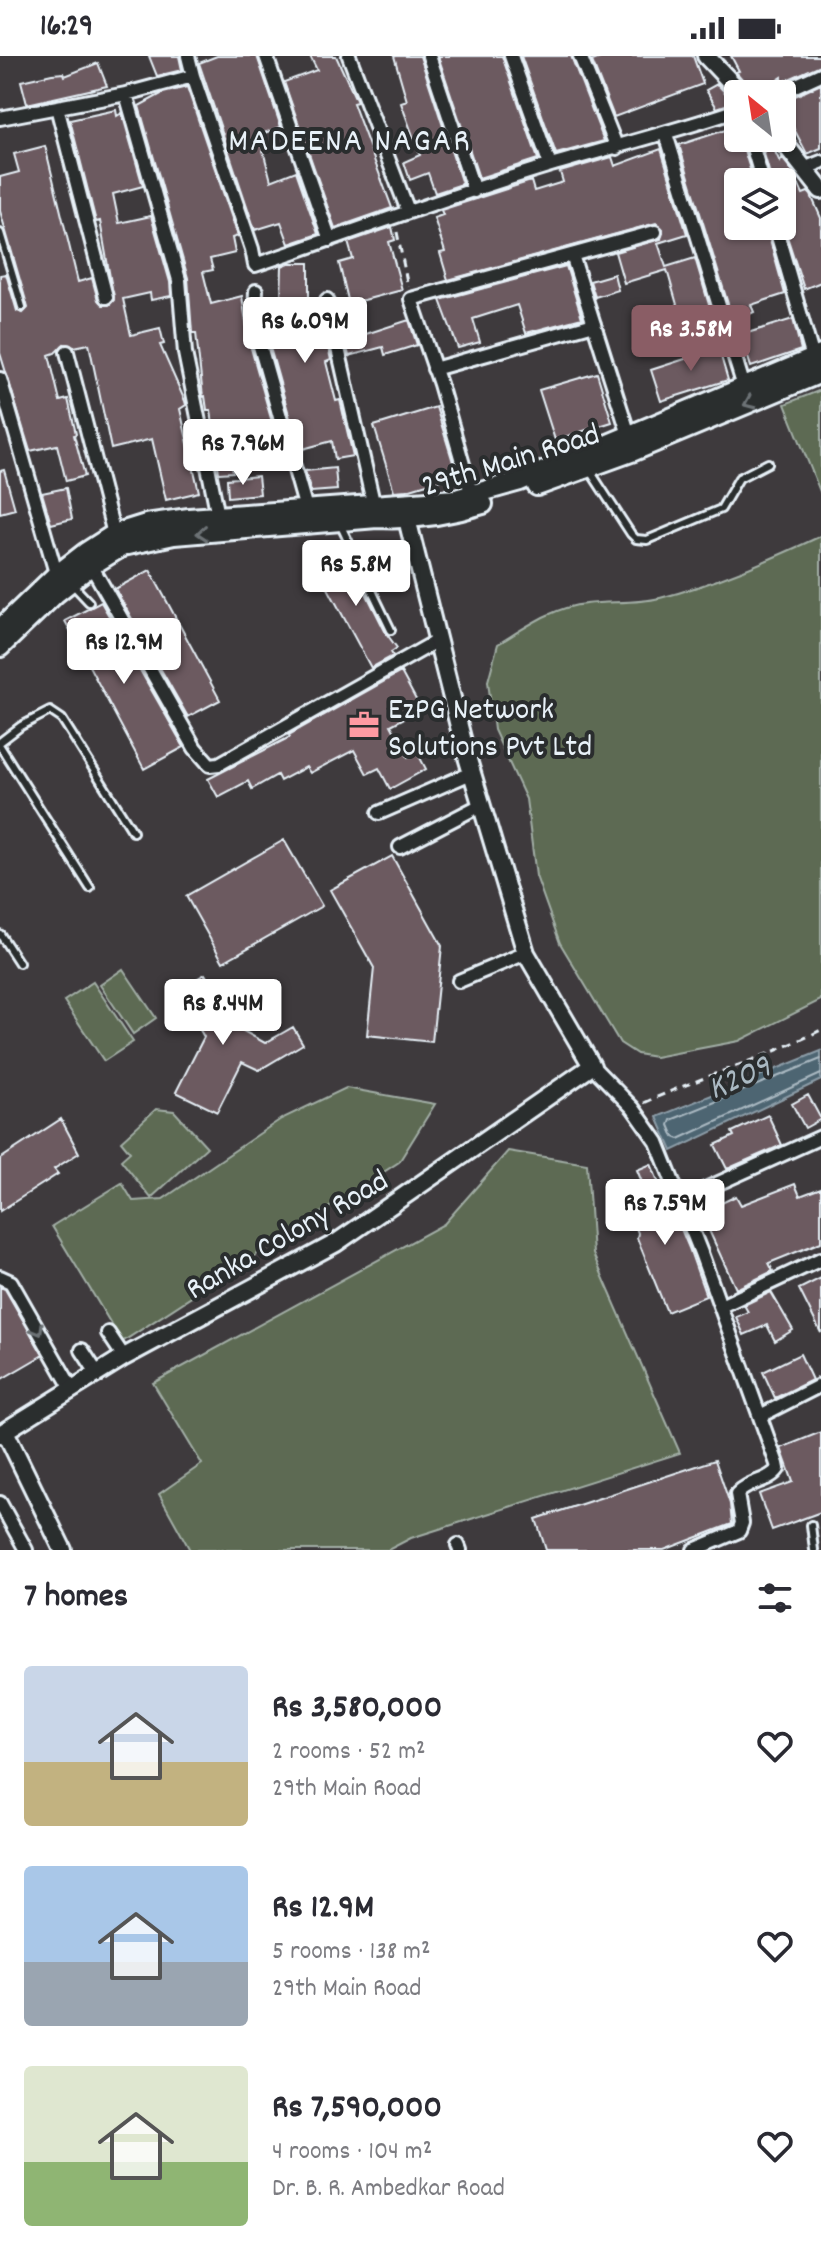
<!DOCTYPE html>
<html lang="en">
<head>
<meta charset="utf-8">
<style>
  body { margin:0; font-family:Dekko,sans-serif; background:#f2f2f3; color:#2b2b33; height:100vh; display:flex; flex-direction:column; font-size:30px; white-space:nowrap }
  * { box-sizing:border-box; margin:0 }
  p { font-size:26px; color:#7c7c81 }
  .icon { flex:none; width:44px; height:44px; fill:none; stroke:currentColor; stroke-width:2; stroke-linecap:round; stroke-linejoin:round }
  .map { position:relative; height:1494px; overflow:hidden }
  .side { display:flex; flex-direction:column; background:#fff; flex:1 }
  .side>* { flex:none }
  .needle { width:52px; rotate:330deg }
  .controls { position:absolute; left:724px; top:24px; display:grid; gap:16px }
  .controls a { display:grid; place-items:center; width:72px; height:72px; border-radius:8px; background:#fff; box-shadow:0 2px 6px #0004; font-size:40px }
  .price { position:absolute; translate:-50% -68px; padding:0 18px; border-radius:8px; background:#fff; color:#222; font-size:26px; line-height:52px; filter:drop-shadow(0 2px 4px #0008) }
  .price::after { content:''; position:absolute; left:50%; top:48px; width:24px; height:18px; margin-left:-12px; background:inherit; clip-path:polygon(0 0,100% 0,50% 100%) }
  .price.on { background:#8a5d65; color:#fff }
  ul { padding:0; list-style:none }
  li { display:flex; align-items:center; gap:24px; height:200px; padding:0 24px }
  li span { display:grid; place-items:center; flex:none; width:224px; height:160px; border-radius:8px; color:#555 }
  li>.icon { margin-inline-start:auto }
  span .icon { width:96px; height:96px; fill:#fffc; stroke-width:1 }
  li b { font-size:34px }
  h2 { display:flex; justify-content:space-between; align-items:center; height:96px; padding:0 24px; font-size:34px }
  .status { display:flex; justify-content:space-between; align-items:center; height:56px; padding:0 40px; background:#fff; direction:ltr }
  .status svg { height:22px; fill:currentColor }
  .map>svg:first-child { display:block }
</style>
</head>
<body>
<div class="status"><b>16:29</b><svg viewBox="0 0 49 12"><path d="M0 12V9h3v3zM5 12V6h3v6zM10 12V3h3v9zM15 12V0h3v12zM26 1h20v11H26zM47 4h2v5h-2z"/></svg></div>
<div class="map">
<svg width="821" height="1494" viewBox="0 0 821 1494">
  <rect width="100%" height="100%" fill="#3e3a3d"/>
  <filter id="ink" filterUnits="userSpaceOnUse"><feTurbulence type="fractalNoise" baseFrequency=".0125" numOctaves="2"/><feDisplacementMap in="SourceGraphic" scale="16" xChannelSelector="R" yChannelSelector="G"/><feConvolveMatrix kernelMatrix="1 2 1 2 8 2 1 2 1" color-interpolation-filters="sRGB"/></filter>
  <g filter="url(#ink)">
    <path fill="#5d6b53" stroke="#a2aea6" stroke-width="2" d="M821 334V438L785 348Z
      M821 480V944L739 985 655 1001 637 998 620 987 560 887 536 820 526 743 494 674 488 625 498 588C526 571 553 551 586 548 611 545 635 548 660 542 715 528 769 504 821 480Z
      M123 913 156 962 133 978 100 929Z
      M93 926 133 986 104 1005 64 945Z
      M346 1032 435 1048 399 1106 122 1286 52 1170 122 1127 133 1145 163 1143 281 1063Z
      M156 1053 174 1055 207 1091 151 1142 121 1104 130 1096 121 1085Z
      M508 1095 587 1108 593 1198 680 1397 411 1482 388 1494H190L159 1438 202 1408 153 1327 444 1168Z"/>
    <path fill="#4e6572" stroke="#8c9da8" stroke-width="2" d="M821 995V1024L672 1095 657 1061Z"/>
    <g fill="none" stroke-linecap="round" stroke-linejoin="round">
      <path stroke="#aab9c2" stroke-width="2" d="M821 1003 671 1064 669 1069 674 1081 679 1083 821 1018"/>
    </g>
    <path fill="#6c5a60" stroke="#e8f1f8" stroke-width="2" d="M149 0H179L182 14 157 20Z
      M217 0H257L281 71 259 79 271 125 296 115 318 178 289 188 281 166 255 174 199 7Z
      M310 0H336L357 46 353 47 392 152 335 172 284 26 317 14Z
      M394 0H420L462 128 435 137 428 117 410 124 404 106 420 99 401 47 407 45Z
      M438 0H502L538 103 479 122Z
      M521 0H571L604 85 556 98Z
      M606 0H693L703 28 614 61 592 5Z
      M731 0H821V9L782 26V21L755 38 736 16 739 15Z
      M98 7 107 30 27 48 21 25 52 18 64 17 65 20Z
      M717 28 734 46 717 52 706 34Z
      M821 28V92L807 98 793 71 787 74 782 71V46Z
      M187 31 238 180 232 182 235 197 210 203 213 214 203 216 211 248 242 240 249 285 281 398 232 410 233 416 219 417 211 354H207L205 340 203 341 196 277H192L188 222 139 50 163 37Z
      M116 54 117 60 122 57 143 130 113 138 119 167 151 160 170 226 171 240 151 244 150 237 123 243 131 279 160 272 164 288 160 289 185 345 186 349 180 353 199 436 166 444 152 383 111 393 89 288 74 291 64 288 55 297 49 299 60 345 68 343 76 378 74 379 85 420 66 425 57 389 30 395 0 297V219L6 218 17 255 23 257 28 252 0 155V121L19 116 14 98 45 90 78 226 92 222 98 244 103 249H109L114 244 100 165 96 166 70 64Z
      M735 65 754 126H738V170H766L785 238 751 249 754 256 737 264H733L679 89 729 73 726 67Z
      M769 83 780 106 782 102 793 116 803 138 808 136 811 139 821 162V226L804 233 782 165V126H772L761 87Z
      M661 93 687 178 658 187 666 211 695 202 713 262 653 281 649 268 680 259 667 214 624 227 615 196 661 183 663 173 656 167 448 224 440 197 445 196 434 162 443 159 441 154 531 125 534 135 563 126 560 116 612 101 615 110Z
      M392 171 395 184 389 186 402 234 349 248 339 207 353 203 348 186Z
      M289 207H309V249L314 248 316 257 320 256 331 304 326 306 336 345 340 344 353 400 335 403 332 385 299 394 267 281 264 262 265 248 281 244 282 210Z
      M566 210 582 262 526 277 517 249 473 263 480 286 458 292 440 244Z
      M614 218 618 234 595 241 590 225Z
      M355 247 363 279 409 264 417 289 385 299 383 291 349 300 338 252Z
      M793 263 801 294 751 311 741 279Z
      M717 287 728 324 661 345 651 314 688 302 687 296Z
      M597 317 612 366 555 384 539 334Z
      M436 351 457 419 407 434 394 435 374 370Z
      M335 412 337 434 311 436 305 415Z
      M4 414 15 453 0 457V415Z
      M258 420 260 438 228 441 227 423Z
      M66 432 72 463 51 468 42 437Z
      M344 493 386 577 397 592 391 596 393 600 371 612 315 508Z
      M150 514 220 644 188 661 115 533Z
      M101 546 184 691 144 713 65 565Z
      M401 616 421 653 391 669 408 701 417 696 426 713 390 733 379 712 367 718 354 694 310 717 306 711 280 725 277 719 252 733 248 725 218 741 208 723 290 681 289 679Z
      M284 784 322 850 223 906 186 840Z
      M392 800 442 890 432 986 367 979 374 912 330 834Z
      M205 918 236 971 265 987 293 971 303 988 259 1014 242 1006 217 1056 176 1036 204 981 177 934Z
      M808 1039 821 1063 805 1072 792 1048Z
      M768 1059 782 1089 727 1113 715 1089 734 1080 732 1076Z
      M61 1063 79 1097 54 1113 58 1118 0 1155V1103Z
      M651 1108 673 1162 676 1161 689 1192 706 1240 667 1256 637 1182 638 1177 628 1152 649 1143 637 1114Z
      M795 1128 800 1140 821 1132V1186L769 1207 773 1215 736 1233 701 1157 736 1140 741 1149Z
      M821 1222V1277L799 1233Z
      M0 1231 5 1233 43 1299 0 1324Z
      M771 1236 793 1274 775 1285 767 1269 744 1279 736 1261 748 1256 744 1249Z
      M800 1298 812 1324 775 1342 763 1316Z
      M821 1376V1456L772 1474 759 1438 793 1426 781 1392Z
      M715 1404 730 1448 732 1468 664 1494H546L536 1463Z"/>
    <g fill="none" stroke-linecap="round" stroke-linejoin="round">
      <g stroke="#e8f1f8" stroke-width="12">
        <path id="service" d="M0 177 22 251
          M590 415 631 478 636 483 647 484 721 453 739 422 768 407
          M340 468 391 574
          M73 529 89 546
          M0 686 21 670 50 655 62 663 133 776
          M0 690 90 832
          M0 878 19 907
          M811 1469 814 1494"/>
      </g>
      <g stroke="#e8f1f8" stroke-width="18">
        <path id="minor" d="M266 0 330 184
          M349 0 408 155
          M429 0 474 135
          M511 0 550 109
          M580 0 617 92
          M193 20 252 193 255 209C354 176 451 139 551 109 613 91 676 75 738 54
          M126 38 179 224 185 297 218 460
          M777 38 821 18
          M57 51 106 241
          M0 62 126 38 193 20 188 0
          M666 78 744 331
          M750 82 763 126
          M806 112 821 106
          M775 170 813 302
          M572 199 629 379
          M256 235 255 263 258 283 306 453
          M327 244 375 455
          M67 296 114 478
          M434 313 594 268
          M0 323 58 524
          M472 440 440 328 411 243 655 176
          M88 504 195 692 210 709 219 708 437 585
          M379 757 471 717
          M400 791 481 749
          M459 925 526 897
          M592 1010 633 1052 657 1086 701 1197 777 1408 778 1413C769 1426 748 1425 737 1438L742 1467 739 1475 694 1494
          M681 1144 821 1081
          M0 1221 11 1226 72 1333
          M721 1250 821 1203
          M108 1277 124 1301
          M82 1294 97 1317
          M760 1360 821 1329
          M0 1447 26 1494
          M458 1489 460 1494"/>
      </g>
      <g stroke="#e8f1f8" stroke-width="22">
        <path id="tertiary" d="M706 0 742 38
          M780 82 821 134
          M5 1375 63 1494
          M0 1378 124 1301 336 1187 592 1010 526 897 465 694 404 451"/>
      </g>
      <g stroke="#e8f1f8" stroke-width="24">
        <path id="secondary" d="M537 430 634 395 821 317
          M0 573 55 520 86 496 114 478 146 468 189 462 456 443 520 425 821 299
          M0 591 55 538 92 509 123 490 174 479 377 462C413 464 448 459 483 448"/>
      </g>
      <path stroke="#e8f1f8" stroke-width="3" stroke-dasharray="8 6" stroke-linecap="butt" d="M397 176 408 231
        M644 1047C702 1020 764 1003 821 974"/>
      <use href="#service" stroke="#2a2d2e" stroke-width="6"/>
      <use href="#minor" stroke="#2a2d2e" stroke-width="12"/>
      <use href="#tertiary" stroke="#2a2d2e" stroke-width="16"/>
      <use href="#secondary" stroke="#2a2d2e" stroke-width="18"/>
    </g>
    <defs><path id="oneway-chevron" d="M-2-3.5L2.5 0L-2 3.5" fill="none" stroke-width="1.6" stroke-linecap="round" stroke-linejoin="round" transform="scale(2)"/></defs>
    <g stroke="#6c7275">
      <use href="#oneway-chevron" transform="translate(749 347) rotate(157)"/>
      <use href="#oneway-chevron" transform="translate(202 477) rotate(175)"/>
      <use href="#oneway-chevron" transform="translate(38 1274) rotate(60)"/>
    </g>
  </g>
  <defs>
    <g id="office-bare" transform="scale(2.4)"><path d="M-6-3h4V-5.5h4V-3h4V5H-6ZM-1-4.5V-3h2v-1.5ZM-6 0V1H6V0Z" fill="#ff9aa2" stroke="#2a2d2e" stroke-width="2.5" paint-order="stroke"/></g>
  </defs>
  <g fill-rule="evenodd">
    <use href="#office-bare" x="364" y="669"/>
  </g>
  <g text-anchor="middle" stroke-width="8" stroke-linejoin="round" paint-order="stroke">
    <g font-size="32" fill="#e8f1f8" stroke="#2a2d2e">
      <text transform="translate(510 402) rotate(-17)" y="11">29th Main Road</text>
      <text transform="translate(286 1177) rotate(-30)" y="11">Ranka Colony Road</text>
    </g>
    <g font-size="32" fill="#e8f1f8" stroke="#2a2d2e" text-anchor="start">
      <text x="388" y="662">EzPG Network<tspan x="388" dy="37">Solutions Pvt Ltd</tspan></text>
    </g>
    <g font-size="34" letter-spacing="2" fill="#e8f1f8" stroke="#2a2d2e">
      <text x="350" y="94">MADEENA NAGAR</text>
    </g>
    <g font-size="34" font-style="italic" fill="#aab9c2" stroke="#2a2d2e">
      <text transform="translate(738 1019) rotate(-24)" y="12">K209</text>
    </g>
  </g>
</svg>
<div class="controls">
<a><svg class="needle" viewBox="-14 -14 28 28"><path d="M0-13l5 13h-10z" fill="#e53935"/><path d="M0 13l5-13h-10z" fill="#7c7c81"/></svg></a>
<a><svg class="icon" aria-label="layers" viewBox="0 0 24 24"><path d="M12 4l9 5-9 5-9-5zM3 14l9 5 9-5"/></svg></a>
</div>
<b class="price" style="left:305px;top:309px">Rs 6.09M</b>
<b class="price on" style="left:691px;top:317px">Rs 3.58M</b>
<b class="price" style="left:243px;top:431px">Rs 7.96M</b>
<b class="price" style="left:356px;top:552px">Rs 5.8M</b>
<b class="price" style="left:124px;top:630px">Rs 12.9M</b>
<b class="price" style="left:223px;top:991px">Rs 8.44M</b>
<b class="price" style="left:665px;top:1191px">Rs 7.59M</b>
</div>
<section class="side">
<h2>7 homes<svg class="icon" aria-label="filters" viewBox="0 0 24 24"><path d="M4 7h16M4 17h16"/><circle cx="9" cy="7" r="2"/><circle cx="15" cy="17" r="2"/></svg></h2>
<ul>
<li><span style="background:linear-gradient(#c9d6e8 60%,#c2b280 0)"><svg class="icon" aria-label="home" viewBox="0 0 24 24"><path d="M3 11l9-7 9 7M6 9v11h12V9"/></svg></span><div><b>Rs 3,580,000</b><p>2 rooms · 52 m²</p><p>29th Main Road</p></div><svg class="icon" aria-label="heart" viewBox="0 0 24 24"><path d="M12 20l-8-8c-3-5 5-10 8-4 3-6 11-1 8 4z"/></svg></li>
<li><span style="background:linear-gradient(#a9c7e8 60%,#9aa5b1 0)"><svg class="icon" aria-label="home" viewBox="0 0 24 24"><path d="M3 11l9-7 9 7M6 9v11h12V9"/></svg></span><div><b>Rs 12.9M</b><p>5 rooms · 138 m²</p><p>29th Main Road</p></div><svg class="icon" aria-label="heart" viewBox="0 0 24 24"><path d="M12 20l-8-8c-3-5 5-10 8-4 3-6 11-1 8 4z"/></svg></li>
<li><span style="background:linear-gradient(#dfe7d0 60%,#8fb573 0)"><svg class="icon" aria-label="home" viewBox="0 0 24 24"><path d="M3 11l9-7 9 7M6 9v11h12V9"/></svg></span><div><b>Rs 7,590,000</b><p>4 rooms · 104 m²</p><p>Dr. B. R. Ambedkar Road</p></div><svg class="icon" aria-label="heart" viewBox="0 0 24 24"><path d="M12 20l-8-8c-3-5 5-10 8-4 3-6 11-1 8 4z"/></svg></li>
</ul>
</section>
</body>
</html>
